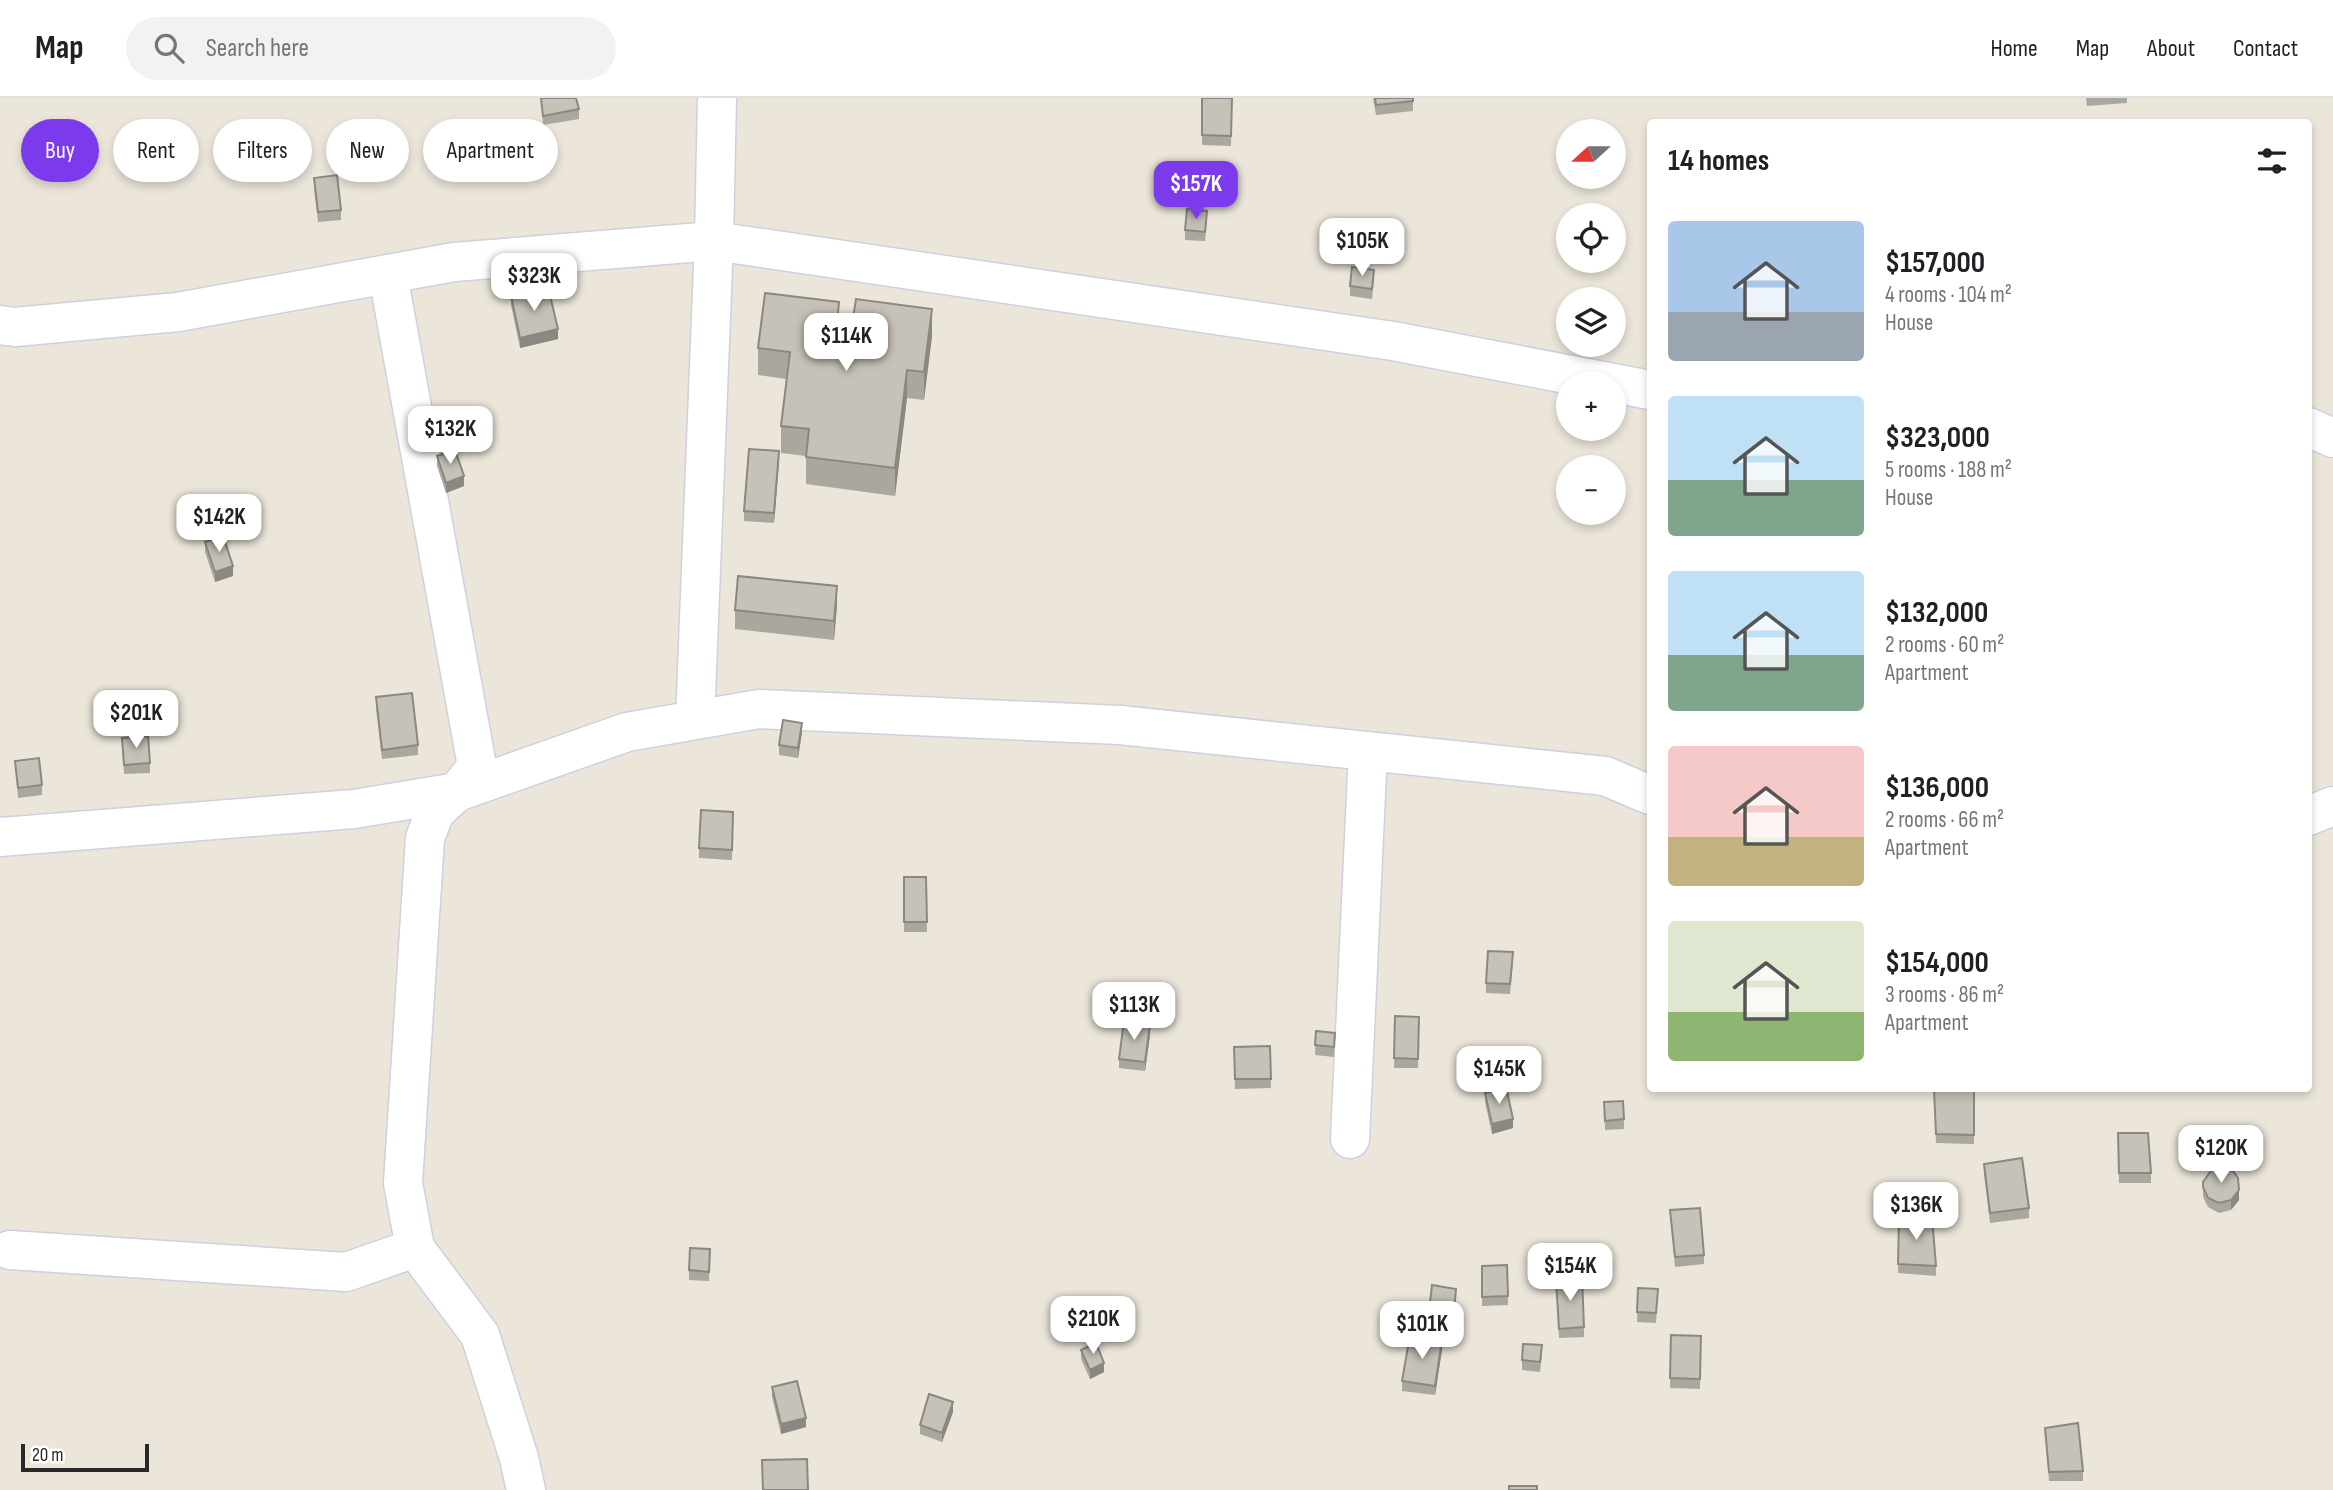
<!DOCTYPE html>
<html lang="en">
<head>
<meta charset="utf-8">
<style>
  body { margin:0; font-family:"Sofia Sans Condensed",sans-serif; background:#f2f2f2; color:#202124; height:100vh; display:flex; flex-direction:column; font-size:26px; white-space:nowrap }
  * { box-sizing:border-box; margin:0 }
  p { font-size:23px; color:#757577 }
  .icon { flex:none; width:38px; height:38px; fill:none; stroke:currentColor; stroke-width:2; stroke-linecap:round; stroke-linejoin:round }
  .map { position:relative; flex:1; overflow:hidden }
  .sheet { position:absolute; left:1647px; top:21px; width:665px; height:973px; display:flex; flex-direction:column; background:#fff; border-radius:7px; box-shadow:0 4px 10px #0003 }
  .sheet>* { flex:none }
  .top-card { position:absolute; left:21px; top:21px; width:665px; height:63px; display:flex; gap:14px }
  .needle { width:46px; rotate:249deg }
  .tools { position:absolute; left:1556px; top:21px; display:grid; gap:14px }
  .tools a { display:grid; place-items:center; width:70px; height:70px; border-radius:50%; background:#fff; box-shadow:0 4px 10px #0003; font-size:35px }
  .scale { position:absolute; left:21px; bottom:18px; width:128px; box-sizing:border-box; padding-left:7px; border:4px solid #282828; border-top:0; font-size:19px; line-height:24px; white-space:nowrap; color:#282828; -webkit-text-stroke:5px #fff; paint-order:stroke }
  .price { position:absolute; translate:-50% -60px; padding:0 16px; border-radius:14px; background:#fff; color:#222; font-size:23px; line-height:46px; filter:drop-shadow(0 2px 4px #0008) }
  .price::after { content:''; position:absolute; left:50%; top:42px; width:21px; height:16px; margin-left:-10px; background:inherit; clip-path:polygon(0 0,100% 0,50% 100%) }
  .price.selected { background:#7c3aed; color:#fff }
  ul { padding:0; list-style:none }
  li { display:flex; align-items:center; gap:21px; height:175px; padding:0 21px }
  li span { display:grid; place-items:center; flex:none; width:196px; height:140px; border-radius:7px; color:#555 }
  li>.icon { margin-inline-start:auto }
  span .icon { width:84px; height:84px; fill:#fffc; stroke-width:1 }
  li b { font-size:30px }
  h2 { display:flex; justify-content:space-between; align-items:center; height:84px; padding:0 21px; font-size:30px }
  .chip { padding:0 24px; border-radius:32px; background:#fff; box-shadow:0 4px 10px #0003; font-size:24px; line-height:63px }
  .chip.selected { background:#7c3aed; color:#fff }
  header { display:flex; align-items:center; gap:42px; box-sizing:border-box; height:98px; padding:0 35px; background:#fff; border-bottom:2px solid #e0e0e0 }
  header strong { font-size:33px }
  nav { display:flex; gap:38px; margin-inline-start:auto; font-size:24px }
  .search { width:490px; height:63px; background:#f2f2f2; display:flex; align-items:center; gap:18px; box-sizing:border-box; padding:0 24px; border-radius:38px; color:#757577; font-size:26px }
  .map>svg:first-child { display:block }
</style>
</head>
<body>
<header>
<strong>Map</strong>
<div class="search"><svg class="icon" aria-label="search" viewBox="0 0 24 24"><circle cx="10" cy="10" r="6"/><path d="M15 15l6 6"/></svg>Search here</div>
<nav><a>Home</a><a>Map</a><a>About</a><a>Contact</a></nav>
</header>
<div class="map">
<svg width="2333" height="1392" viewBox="0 0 2333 1392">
  <rect width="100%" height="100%" fill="#ebe6d9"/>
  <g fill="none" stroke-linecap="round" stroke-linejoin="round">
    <g stroke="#ced0e2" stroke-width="41">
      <path id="street" d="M388 177 477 668 457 694 435 714 425 740 403 1085 415 1150 480 1237 519 1360 526 1392
        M0 227 15 229 178 214 454 164 714 143 1393 243 1650 292
        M2308 329 2333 340
        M695 622 714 143 717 0
        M2308 718 2333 708
        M0 739 354 711 457 694 627 634 759 611 1120 627 1605 678 1650 697
        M1350 1041 1368 653
        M10 1152 346 1174 415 1150"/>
    </g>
    <use href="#street" stroke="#fff" stroke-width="38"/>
  </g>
  <path fill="#aaa79f" d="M541 0 579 11V21L543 27Z
    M1202 0H1232L1231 48 1202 47Z
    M1373 0H1413V13L1376 17Z
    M2086 0H2127V5L2087 8Z
    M314 80 341 112V122L318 124 314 89Z
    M1207 122 1205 143 1185 142V132Z
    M1374 181 1372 201 1350 198V188Z
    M511 198 558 241 520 250 511 207Z
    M839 225 932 238 924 302 907 300 895 398 806 386V358L781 355V328L786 281 758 277V250Z
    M437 358 464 388 446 395 437 368Z
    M779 363 774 425 744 423V413Z
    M205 444 233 478 215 484 205 454Z
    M837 507 834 542 735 531V512Z
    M376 599 418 647V657L382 661 376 609Z
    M802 634 798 660 779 657V647Z
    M122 640 150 665V675L124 676Z
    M15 663 42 687V697L18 700Z
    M733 714 732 762 699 760V750Z
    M904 779H926L927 834H904Z
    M1513 864 1510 896 1486 895V885Z
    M1395 918 1419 919 1418 970H1394Z
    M1316 933 1335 944 1334 959 1315 957Z
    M1150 937 1145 973 1119 970V961Z
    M1270 948 1271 990 1235 991 1234 949Z
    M1974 991V1046L1936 1045 1934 1000Z
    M1485 995 1513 1030 1492 1036 1485 1004Z
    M1604 1004 1624 1021V1031L1605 1032Z
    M2118 1035 2151 1075V1085H2119Z
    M1984 1066 2029 1110V1120L1990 1125 1984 1076Z
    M2203 1089 2239 1102 2231 1112 2219 1115 2208 1109 2203 1099Z
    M1670 1112 1704 1157V1166L1675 1169Z
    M1899 1120 1936 1168V1178L1898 1175Z
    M710 1151 709 1183 689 1182V1172Z
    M1507 1167 1508 1207 1482 1208V1168Z
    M1556 1181 1584 1229V1239L1559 1240Z
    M1638 1190 1658 1191 1656 1225 1637 1224Z
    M1456 1200 1453 1236 1428 1233V1223Z
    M1671 1237 1701 1238 1700 1291 1670 1290Z
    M1081 1252 1104 1274 1090 1281 1081 1261Z
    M1442 1252 1435 1297 1402 1293V1283Z
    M1542 1257 1540 1274 1522 1272V1262Z
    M772 1289 806 1329 781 1336 772 1299Z
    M953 1314 942 1344 920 1336V1327Z
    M2045 1330 2083 1373V1383H2049Z"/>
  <path fill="#8b8882" d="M932 211V238L924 302V274Z
    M558 231V241L520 250V240Z
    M907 272V300L895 398V370Z
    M779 353V363L774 425V415Z
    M464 378V388L446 395V385Z
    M233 468V478L215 484V474Z
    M837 488V507L834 542V523Z
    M802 625V634L798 660V650Z
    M1150 927V937L1145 973V964Z
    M1513 1021V1030L1492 1036V1026Z
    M2239 1092V1102L2231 1112V1102Z
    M1456 1191V1200L1453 1236V1226Z
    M1442 1242V1252L1435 1297V1288Z
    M1104 1265V1274L1090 1281V1272Z
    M953 1304V1314L942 1344V1335Z
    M806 1320V1329L781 1336V1326Z"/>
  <path fill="#c6c2b9" stroke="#8b8882" stroke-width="2" d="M541 0H576L579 11 543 18Z
    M1202 0H1232L1231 38 1202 37Z
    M1375 0H1413V3L1376 7Z
    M337 77 341 112 318 114 314 80Z
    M1187 111 1207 113 1205 134 1185 132Z
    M1352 169 1374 172 1372 191 1350 188Z
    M548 189 558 231 520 240 511 198Z
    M765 195 839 204 837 225 852 227 856 201 932 211 924 274 907 272 895 370 806 359 809 331 781 328 790 254 758 250Z
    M749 351 779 353 774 415 744 413Z
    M455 352 464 378 446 385 437 358Z
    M223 438 233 468 215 474 205 444Z
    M738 478 837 488 834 523 735 512Z
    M412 595 418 647 382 652 376 599Z
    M783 622 802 625 798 650 779 647Z
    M148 638 150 665 124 667 122 640Z
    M39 660 42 687 18 690 15 663Z
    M701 712 733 714 732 752 699 750Z
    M904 779H926L927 824H904Z
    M1488 853 1513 854 1510 886 1486 885Z
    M1395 918 1419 919 1418 961 1394 960Z
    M1124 923 1150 927 1145 964 1119 961Z
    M1316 933 1335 935 1334 949 1315 947Z
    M1270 948 1271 981H1235L1234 949Z
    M1506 989 1513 1021 1492 1026 1485 995Z
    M1934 991H1974V1037L1936 1036Z
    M1623 1003 1624 1021 1605 1023 1604 1004Z
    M2118 1035H2148L2151 1075H2119Z
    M2022 1060 2029 1110 1990 1115 1984 1066Z
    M2224 1069 2234 1074 2238 1080 2239 1092 2231 1102 2219 1105 2208 1100 2203 1089V1084L2213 1070Z
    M1700 1110 1704 1157 1675 1159 1670 1112Z
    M1932 1119 1936 1168 1898 1166 1899 1120Z
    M690 1150 710 1151 709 1174 689 1172Z
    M1507 1167 1508 1198 1482 1199V1168Z
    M1582 1179 1584 1229 1559 1231 1556 1181Z
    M1432 1187 1456 1191 1453 1226 1428 1223Z
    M1638 1190 1658 1191 1656 1215 1637 1214Z
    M1410 1237 1442 1242 1435 1288 1402 1283Z
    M1671 1237 1701 1238 1700 1281 1670 1280Z
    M1096 1245 1104 1265 1090 1272 1081 1252Z
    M1523 1246 1542 1247 1540 1264 1522 1262Z
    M797 1283 806 1320 781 1326 772 1289Z
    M929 1296 953 1304 942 1335 920 1327Z
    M2078 1325 2083 1373 2049 1374 2045 1330Z
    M807 1361 808 1392H763L762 1362Z
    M1509 1388H1537V1392H1509Z"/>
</svg>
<div class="tools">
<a><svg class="needle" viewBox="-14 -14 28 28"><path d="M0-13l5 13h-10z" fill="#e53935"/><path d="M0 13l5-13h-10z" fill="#757577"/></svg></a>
<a><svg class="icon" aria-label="locate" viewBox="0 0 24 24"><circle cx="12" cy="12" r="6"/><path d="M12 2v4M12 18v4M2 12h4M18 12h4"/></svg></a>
<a><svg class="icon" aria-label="layers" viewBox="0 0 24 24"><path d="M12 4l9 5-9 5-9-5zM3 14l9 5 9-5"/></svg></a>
<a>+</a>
<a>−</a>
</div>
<div class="scale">20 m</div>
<b class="price selected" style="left:1196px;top:123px">$157K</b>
<b class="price" style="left:1362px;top:180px">$105K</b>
<b class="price" style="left:534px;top:215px">$323K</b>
<b class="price" style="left:846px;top:275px">$114K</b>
<b class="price" style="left:450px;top:368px">$132K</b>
<b class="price" style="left:219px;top:456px">$142K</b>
<b class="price" style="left:136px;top:652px">$201K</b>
<b class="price" style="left:1134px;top:944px">$113K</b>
<b class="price" style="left:1499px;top:1008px">$145K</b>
<b class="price" style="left:2221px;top:1087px">$120K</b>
<b class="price" style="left:1916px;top:1144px">$136K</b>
<b class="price" style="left:1570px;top:1205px">$154K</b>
<b class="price" style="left:1093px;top:1258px">$210K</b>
<b class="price" style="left:1422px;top:1263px">$101K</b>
<div class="top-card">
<a class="chip selected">Buy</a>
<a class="chip">Rent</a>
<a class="chip">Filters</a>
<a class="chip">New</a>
<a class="chip">Apartment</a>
</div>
<section class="sheet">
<h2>14 homes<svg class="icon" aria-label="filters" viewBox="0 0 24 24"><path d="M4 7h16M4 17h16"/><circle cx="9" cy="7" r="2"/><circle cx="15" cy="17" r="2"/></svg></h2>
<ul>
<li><span style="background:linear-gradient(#a9c7e8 65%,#9aa5b1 0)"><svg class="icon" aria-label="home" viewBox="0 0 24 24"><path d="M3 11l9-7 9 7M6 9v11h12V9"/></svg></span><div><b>$157,000</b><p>4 rooms · 104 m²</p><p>House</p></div></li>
<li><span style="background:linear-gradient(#bfe0f5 60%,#7fa58c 0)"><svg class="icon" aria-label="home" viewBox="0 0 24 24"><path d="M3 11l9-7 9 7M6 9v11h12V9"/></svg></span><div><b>$323,000</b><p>5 rooms · 188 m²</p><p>House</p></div></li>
<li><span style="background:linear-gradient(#bfe0f5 60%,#7fa58c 0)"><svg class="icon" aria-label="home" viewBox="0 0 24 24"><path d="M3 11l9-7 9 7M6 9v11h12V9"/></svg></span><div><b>$132,000</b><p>2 rooms · 60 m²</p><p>Apartment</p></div></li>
<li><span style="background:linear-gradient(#f6c9c9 65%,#c2b280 0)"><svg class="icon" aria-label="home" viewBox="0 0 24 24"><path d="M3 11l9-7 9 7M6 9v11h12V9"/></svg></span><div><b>$136,000</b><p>2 rooms · 66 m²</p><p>Apartment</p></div></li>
<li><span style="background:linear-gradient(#dfe7d0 65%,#8fb573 0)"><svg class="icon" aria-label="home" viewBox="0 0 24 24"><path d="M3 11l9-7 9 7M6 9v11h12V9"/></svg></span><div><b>$154,000</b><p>3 rooms · 86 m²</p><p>Apartment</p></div></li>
</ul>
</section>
</div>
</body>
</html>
